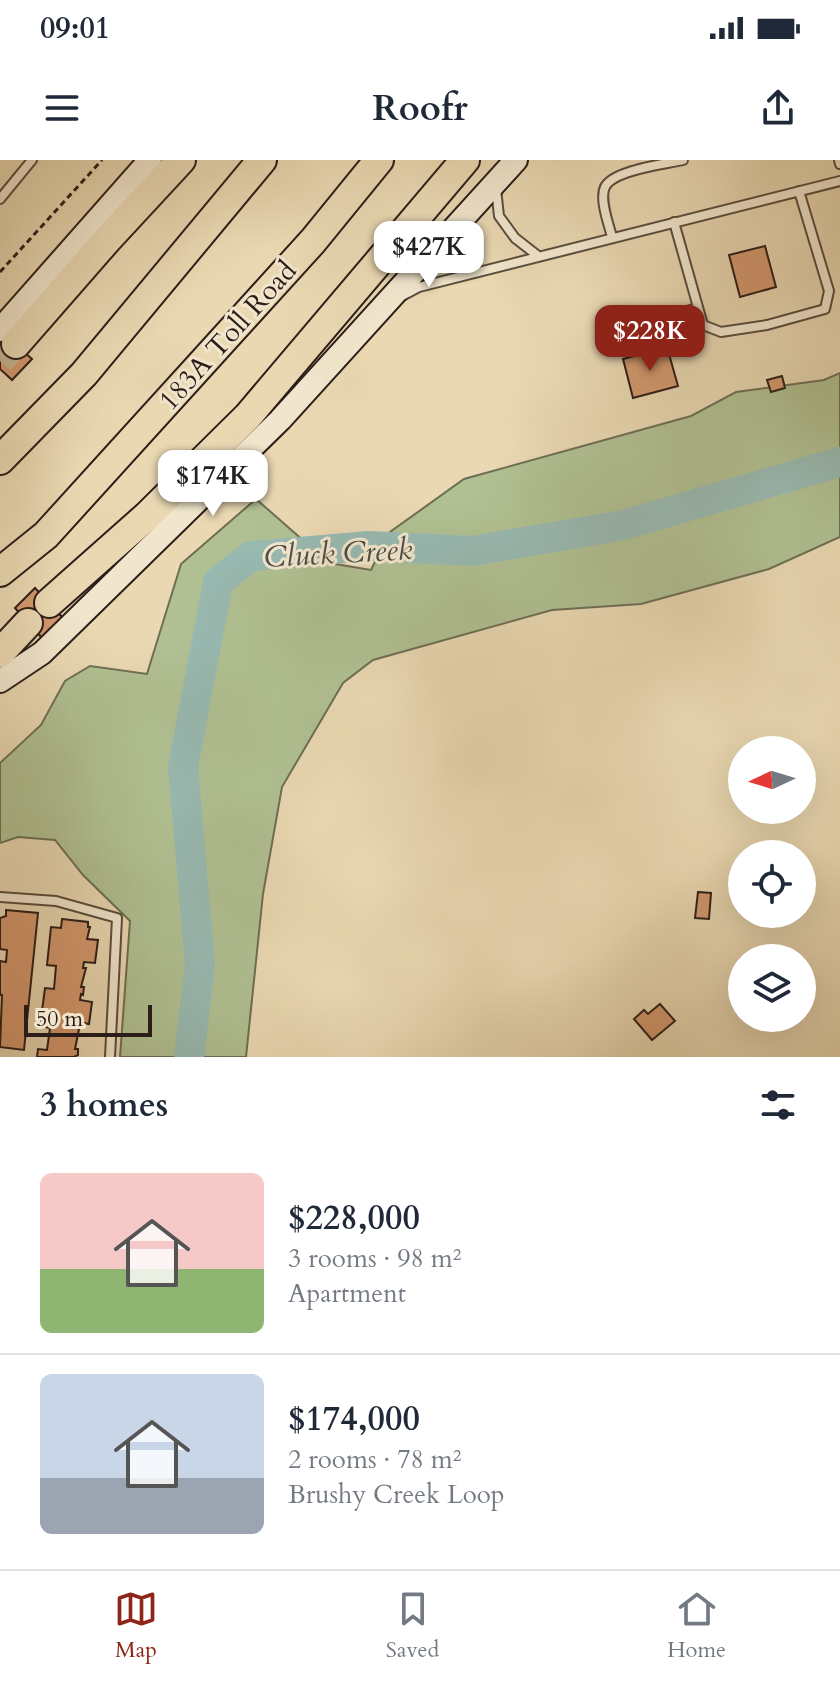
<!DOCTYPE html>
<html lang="en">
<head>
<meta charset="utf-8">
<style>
  body { margin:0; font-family:Cardo,serif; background:#f2f2f3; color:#1f2937; height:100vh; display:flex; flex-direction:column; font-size:30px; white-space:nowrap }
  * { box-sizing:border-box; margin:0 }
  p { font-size:26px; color:#747a83 }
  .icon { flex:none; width:44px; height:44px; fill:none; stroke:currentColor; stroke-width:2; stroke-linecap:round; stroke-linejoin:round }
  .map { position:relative; height:897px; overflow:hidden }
  .drawer { display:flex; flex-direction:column; background:#fff; flex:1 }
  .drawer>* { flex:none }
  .needle { width:52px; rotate:266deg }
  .controls { position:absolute; left:728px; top:576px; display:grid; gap:16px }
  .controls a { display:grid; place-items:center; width:88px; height:88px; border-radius:50%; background:#fff; box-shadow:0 8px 32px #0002; font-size:40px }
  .scale { position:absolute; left:24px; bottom:20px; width:128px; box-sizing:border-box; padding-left:8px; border:4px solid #2c1d18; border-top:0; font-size:22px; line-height:28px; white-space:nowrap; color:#2c1d18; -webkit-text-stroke:6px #f1e6cd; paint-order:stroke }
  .price { position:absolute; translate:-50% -68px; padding:0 18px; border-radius:16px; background:#fff; color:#222; font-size:26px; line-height:52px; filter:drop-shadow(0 2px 4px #0008) }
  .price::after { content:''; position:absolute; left:50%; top:48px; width:24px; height:18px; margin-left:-12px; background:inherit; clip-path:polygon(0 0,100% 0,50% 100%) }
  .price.selected { background:#8f2418; color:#fff }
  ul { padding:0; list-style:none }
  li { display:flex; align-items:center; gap:24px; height:200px; padding:0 40px }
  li+li { border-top:2px solid #e0e1e3 }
  li span { display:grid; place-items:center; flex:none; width:224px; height:160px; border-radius:12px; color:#555 }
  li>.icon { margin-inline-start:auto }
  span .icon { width:96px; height:96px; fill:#fffc; stroke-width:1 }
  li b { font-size:34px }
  h2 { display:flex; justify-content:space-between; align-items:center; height:96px; padding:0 40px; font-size:34px }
  .status { display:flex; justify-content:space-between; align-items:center; height:56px; padding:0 40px; background:#fff; direction:ltr }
  .status svg { height:22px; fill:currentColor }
  header { display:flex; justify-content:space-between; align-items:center; height:104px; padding:0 40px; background:#fff; font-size:36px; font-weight:700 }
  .dock { display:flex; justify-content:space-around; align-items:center; height:112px; border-top:2px solid #e0e1e3; background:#fff; font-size:22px; color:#747a83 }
  .dock a { display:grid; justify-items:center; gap:4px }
  .dock .selected { color:#8f2418 }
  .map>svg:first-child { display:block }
</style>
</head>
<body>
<div class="status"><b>09:01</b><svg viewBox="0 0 49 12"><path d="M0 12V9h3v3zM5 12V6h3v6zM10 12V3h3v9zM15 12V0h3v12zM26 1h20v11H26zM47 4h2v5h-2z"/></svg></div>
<header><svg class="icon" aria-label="menu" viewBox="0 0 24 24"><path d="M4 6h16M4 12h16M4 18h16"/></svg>Roofr<svg class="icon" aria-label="share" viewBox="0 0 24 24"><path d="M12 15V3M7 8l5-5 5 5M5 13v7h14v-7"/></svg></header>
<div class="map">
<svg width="840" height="897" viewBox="0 0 840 897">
  <rect width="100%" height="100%" fill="#e9d8b2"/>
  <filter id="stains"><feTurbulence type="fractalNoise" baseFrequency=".0025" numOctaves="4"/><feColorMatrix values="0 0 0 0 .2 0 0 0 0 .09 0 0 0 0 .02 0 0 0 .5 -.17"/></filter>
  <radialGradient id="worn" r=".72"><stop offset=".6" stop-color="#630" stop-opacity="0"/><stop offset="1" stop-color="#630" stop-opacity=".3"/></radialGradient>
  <path fill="#b0c092" stroke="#6e6e55" stroke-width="2" d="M840 213V377L769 409 641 444 552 450 373 500 343 523 282 627 263 734 246 897H120L130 761 83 715 55 680 18 677 0 683V603L41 565 65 521 90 506 147 514 181 404 256 339 329 403 371 410 390 372 464 319 691 256 736 232 824 220Z"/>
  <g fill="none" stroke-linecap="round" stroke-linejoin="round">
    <path stroke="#98b9b1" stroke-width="30" d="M189 897 200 805 183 607 218 422 251 396 369 386 473 391 623 365 840 302"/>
  </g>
  <path fill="#d3986e" stroke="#2c1d18" stroke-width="2" d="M765 86 776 127 740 137 729 95Z
    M2 172 32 199 12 220 0 209V174Z
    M667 187 678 226 633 238 623 199Z
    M782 216 785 228 771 232 767 220Z
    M35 428 63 458 42 478 15 448Z
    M698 732 711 733 709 759 695 758Z
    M6 750 38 753 24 890 0 887 2 835H0V801L6 802 7 790 0 789V758L6 756Z
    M62 759 88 762V767H90L87 779 98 780 95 803 84 802 83 808H86L81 827H84L83 835 81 834 80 840 92 842 89 864 78 862 77 868 79 869 75 889H78V895L74 897H37L38 889 47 890 50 868 40 866 45 828 54 829 56 806 47 805 51 767 61 768Z
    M660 844 675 861 652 880 634 859 644 850 648 854Z"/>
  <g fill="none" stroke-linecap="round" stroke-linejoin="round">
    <path stroke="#c3b393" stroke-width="28" stroke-dasharray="28 14" stroke-linecap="butt" d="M0 201 16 184"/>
    <g stroke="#5b4c3e" stroke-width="12">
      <path id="service" d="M839 0 840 4
        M496 29 499 56 515 78 538 96
        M0 39 32 0
        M674 62 703 165 721 172 767 165 825 149 829 131 799 31
        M612 77C609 65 599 39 605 27 613 10 666 4 683 0
        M404 135 419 127 840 21
        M616 169 698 148
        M0 737 56 741 117 758 110 897"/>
    </g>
    <g stroke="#2c1d18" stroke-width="26">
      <path id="secondary" d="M0 170 150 0
        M0 521 42 493 280 260 516 0"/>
    </g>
    <g stroke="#2c1d18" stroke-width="32">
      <path id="motorway" d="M16 184 106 81 181 0
        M0 300 84 214 262 0
        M0 412 46 375 313 81 379 0
        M49 443 147 356 248 256 465 0
        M0 493 28 463"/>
    </g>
    <path stroke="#2c1d18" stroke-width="3" stroke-dasharray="6 4" stroke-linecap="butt" d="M0 112 102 0"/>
    <use href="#service" stroke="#f1e6cd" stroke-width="8"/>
    <use href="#secondary" stroke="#f1e6cd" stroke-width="22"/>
    <use href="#motorway" stroke="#e9d8b2" stroke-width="28"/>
  </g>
  <g text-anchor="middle" stroke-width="6" stroke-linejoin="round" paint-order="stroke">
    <g font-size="28" fill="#2c1d18" stroke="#f1e6cd">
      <text transform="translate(227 175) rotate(-48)" y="10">183A Toll Road</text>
    </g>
    <g font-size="30" font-style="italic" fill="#4c4c46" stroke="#f1e6cd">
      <text transform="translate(338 393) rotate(-3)" y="10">Cluck Creek</text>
    </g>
  </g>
  <rect width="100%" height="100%" filter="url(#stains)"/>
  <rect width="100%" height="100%" fill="url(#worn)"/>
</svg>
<div class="controls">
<a><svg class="needle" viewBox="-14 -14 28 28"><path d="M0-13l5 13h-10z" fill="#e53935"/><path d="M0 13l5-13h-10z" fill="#747a83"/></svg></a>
<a><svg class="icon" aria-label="locate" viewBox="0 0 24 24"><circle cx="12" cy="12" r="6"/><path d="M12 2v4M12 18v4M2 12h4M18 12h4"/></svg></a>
<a><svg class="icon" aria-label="layers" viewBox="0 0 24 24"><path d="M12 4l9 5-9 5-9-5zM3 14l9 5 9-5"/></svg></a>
</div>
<div class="scale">50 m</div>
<b class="price" style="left:429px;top:129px">$427K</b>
<b class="price selected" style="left:650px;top:213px">$228K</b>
<b class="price" style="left:213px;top:358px">$174K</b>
</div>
<section class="drawer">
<h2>3 homes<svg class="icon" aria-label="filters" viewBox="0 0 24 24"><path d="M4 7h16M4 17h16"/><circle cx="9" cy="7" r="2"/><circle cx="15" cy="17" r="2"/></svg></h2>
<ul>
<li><span style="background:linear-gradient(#f6c9c9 60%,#8fb573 0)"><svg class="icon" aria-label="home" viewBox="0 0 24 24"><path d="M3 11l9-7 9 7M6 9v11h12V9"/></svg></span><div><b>$228,000</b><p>3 rooms · 98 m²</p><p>Apartment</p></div></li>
<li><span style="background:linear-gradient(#c9d6e8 65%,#9aa5b1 0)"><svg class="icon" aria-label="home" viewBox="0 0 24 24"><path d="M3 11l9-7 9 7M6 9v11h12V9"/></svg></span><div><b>$174,000</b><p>2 rooms · 78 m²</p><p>Brushy Creek Loop</p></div></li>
</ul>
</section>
<nav class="dock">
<a class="selected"><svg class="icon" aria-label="map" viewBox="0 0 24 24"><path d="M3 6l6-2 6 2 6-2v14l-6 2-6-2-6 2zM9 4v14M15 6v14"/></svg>Map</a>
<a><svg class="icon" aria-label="saved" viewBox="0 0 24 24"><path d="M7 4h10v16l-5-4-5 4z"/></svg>Saved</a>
<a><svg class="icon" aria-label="home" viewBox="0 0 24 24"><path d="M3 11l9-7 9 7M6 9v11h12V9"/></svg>Home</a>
</nav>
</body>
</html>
